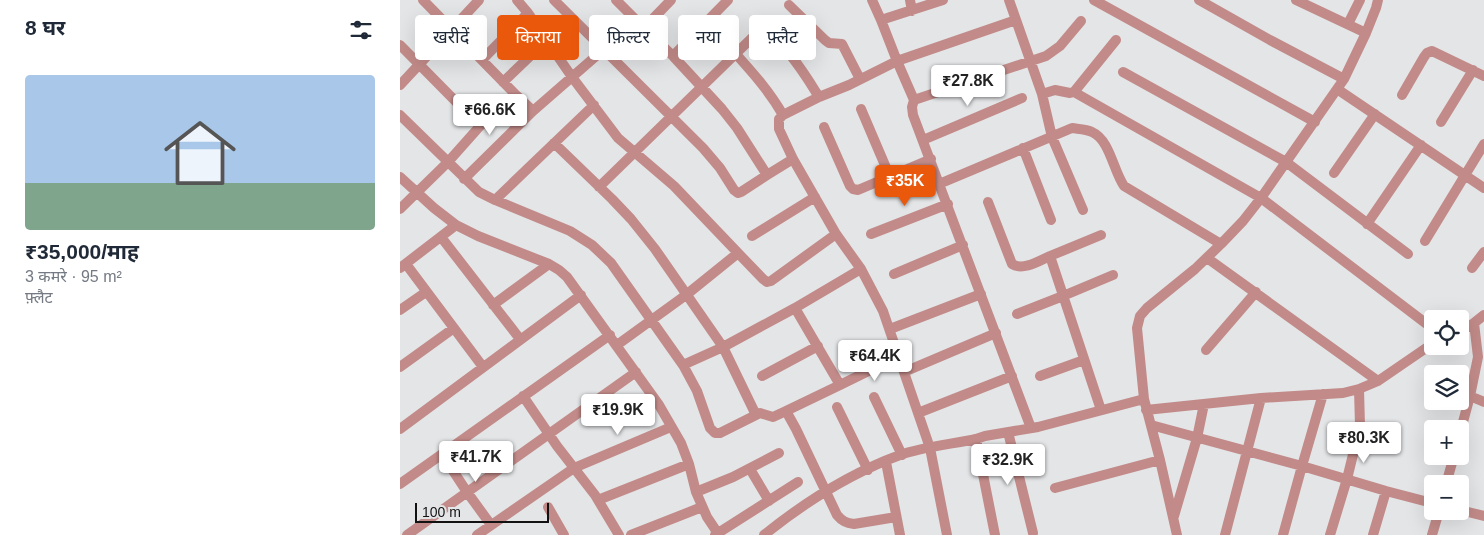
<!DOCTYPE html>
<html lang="hi">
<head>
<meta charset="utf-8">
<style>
  body { margin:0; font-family:Arial,"Noto Sans Devanagari",sans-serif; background:#f2f2f3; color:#1f2937; height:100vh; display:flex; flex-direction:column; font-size:19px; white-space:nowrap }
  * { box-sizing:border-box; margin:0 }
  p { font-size:16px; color:#747a83 }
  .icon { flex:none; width:28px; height:28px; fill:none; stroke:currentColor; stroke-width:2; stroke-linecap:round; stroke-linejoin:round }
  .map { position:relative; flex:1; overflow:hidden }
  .sheet { display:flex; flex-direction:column; background:#fff; width:400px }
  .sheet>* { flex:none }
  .top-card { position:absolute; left:15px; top:15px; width:475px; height:45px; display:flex; gap:10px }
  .controls { position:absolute; left:1024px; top:310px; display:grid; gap:10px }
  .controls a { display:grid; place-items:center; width:45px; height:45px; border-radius:5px; background:#fff; box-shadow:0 5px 20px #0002; font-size:25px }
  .scale { position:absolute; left:15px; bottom:12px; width:134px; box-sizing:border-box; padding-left:5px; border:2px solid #121213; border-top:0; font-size:14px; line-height:18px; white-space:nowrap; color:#121213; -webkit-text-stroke:4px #e4e5e7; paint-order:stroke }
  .price { position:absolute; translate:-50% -42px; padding:0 11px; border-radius:5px; background:#fff; color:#222; font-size:16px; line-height:32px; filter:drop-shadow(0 1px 2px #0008) }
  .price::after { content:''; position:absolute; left:50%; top:30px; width:15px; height:11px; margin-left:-8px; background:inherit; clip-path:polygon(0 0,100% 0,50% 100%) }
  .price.on { background:#ea580c; color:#fff }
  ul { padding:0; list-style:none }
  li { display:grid; align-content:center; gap:10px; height:265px; padding:0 25px }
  li span { display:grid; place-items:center; height:155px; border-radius:5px; color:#555 }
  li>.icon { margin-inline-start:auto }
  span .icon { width:90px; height:90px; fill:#fffc; stroke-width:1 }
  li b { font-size:21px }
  h2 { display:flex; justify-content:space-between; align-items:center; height:60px; padding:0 25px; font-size:21px }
  .pill { padding:0 18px; border-radius:5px; background:#fff; box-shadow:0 5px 20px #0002; font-size:18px; line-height:45px }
  .pill.on { background:#ea580c; color:#fff }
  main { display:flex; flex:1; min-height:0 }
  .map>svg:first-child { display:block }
</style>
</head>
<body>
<main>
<section class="sheet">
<h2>8 घर<svg class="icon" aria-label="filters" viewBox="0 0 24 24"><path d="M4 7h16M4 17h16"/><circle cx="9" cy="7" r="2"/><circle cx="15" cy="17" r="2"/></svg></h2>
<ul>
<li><span style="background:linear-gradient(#a9c7e8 70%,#7fa58c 0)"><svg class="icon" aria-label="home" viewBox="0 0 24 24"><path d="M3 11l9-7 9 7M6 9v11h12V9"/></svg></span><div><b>₹35,000/माह</b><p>3 कमरे · 95 m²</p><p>फ़्लैट</p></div></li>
</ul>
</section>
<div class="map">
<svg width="1084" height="535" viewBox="0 0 1084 535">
  <rect width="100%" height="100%" fill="#e4e5e7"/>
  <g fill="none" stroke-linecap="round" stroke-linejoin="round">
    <path stroke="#c28b89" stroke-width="10" d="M23 0 116 95 80 126
      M117 0 128 13 172 77 218 138 274 186 338 253 286 295 217 345
      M154 0 303 148 320 168 334 190 338 193 341 192 367 175
      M216 0 244 28
      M271 0 244 28 273 56
      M328 0 273 56 322 109 337 128 367 175 393 159
      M472 0 481 20
      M510 0 512 11
      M543 0 481 20 497 61 616 20
      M609 0 642 94 652 137 683 210
      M694 0 915 122
      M799 0 870 40 944 79
      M896 0 966 33
      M389 5 425 40 429 43 442 44 460 79
      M948 24 960 0
      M0 45 80 126 48 162 0 209
      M335 53C353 73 370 92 383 115L379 119V129L393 159 436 234 461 269 483 311 530 448 547 535
      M82 60 128 13
      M723 72 886 162 1008 254
      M103 82 147 40
      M0 85 79 0
      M937 89 1084 188
      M674 92 861 198 1032 328
      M642 94 655 90 670 93 674 92 716 40
      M116 95 133 111 203 50
      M1002 95 1024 57 1027 53 1032 51 1084 76
      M514 100 646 56 660 46 681 21
      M461 109 490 177
      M0 115 79 192 95 200 170 231 192 245 211 263 283 365 323 347 395 308 440 385 386 411 396 429 437 515C442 521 446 523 454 524L496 517
      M383 115 419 97
      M1041 122 1073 70
      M424 127 450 186 453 189 458 190 531 159
      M523 140 622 98
      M154 143 212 199 231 219 255 249 323 347 356 415
      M623 148 651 220
      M934 173 975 114
      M0 177 34 208 56 225 78 236 149 264 159 270 167 277 259 405 281 443 289 464 296 492 307 517 319 535
      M64 179 133 111
      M199 187 358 32C378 29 409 81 419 97L449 85 497 61 514 100 512 107 513 115 539 184
      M95 200 194 105
      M588 202 612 264C623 271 639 261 650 256L701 410
      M967 224 1021 145
      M471 234 548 204
      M352 236 415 197
      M41 237 120 339
      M1025 241 1084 144
      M338 253 363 279 367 282 371 281 436 234
      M650 256 701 235
      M807 258 978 381
      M6 264 83 367
      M0 268 56 225
      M1072 268 1084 252
      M494 274 563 245
      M93 305 149 264
      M395 308 461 269
      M0 310 26 292
      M617 314 663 296 713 275
      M490 329 581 294
      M1060 331 1074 323 1084 315
      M806 350 856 292
      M283 365 297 391 310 428 315 433H320L360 413 373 417 386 411
      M0 367 54 328
      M504 372 596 333
      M362 376 418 346
      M640 376 684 360
      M440 385 499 356
      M123 396 157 446 195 495 219 535
      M1070 396 1084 402
      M474 397 502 455
      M437 407 468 470
      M746 410 861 398 943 393 959 389 978 381 1032 344
      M518 413 612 376
      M751 425 902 466 986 491 1032 503
      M631 428 539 184 672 128C678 129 686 129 692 132 710 140 713 170 724 186L821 244
      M0 429 181 295
      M608 432 633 533
      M1060 433 1070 396 1078 357 1074 323
      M576 439 595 535
      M42 454 67 492 91 525
      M486 462 500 535
      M350 469 369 501
      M0 484 210 335
      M1046 484 1054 456
      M655 488 760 460
      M296 492 333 477 379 453
      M198 500 289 464
      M148 507 164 535
      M1060 510 1084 516
      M774 516 797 438 804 404
      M7 535 236 372
      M77 535 174 468 271 427
      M231 535 302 507
      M315 535 398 482
      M364 535C405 502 451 473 500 455 522 447 553 444 576 439L585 436 638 427 744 399
      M777 535 760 460 744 399 737 328 740 316 747 308 795 269 821 244 843 221 861 198 944 79 966 33 976 8 978 0
      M825 535 861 398
      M883 535 902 466 923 394
      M930 535 947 479 960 426 959 389
      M973 535 986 491
      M1032 535 1039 511"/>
  </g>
</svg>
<div class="controls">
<a><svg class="icon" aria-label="locate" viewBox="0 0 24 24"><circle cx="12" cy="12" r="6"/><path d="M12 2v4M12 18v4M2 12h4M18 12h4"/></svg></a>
<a><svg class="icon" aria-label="layers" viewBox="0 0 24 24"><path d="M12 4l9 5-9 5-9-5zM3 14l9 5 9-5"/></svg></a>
<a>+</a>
<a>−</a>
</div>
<div class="scale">100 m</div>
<b class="price" style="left:568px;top:107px">₹27.8K</b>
<b class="price" style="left:90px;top:136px">₹66.6K</b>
<b class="price on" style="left:505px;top:207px">₹35K</b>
<b class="price" style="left:475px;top:382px">₹64.4K</b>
<b class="price" style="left:218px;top:436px">₹19.9K</b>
<b class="price" style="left:964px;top:464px">₹80.3K</b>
<b class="price" style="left:76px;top:483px">₹41.7K</b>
<b class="price" style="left:608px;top:486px">₹32.9K</b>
<div class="top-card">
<a class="pill">खरीदें</a>
<a class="pill on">किराया</a>
<a class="pill">फ़िल्टर</a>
<a class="pill">नया</a>
<a class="pill">फ़्लैट</a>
</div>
</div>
</main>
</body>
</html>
